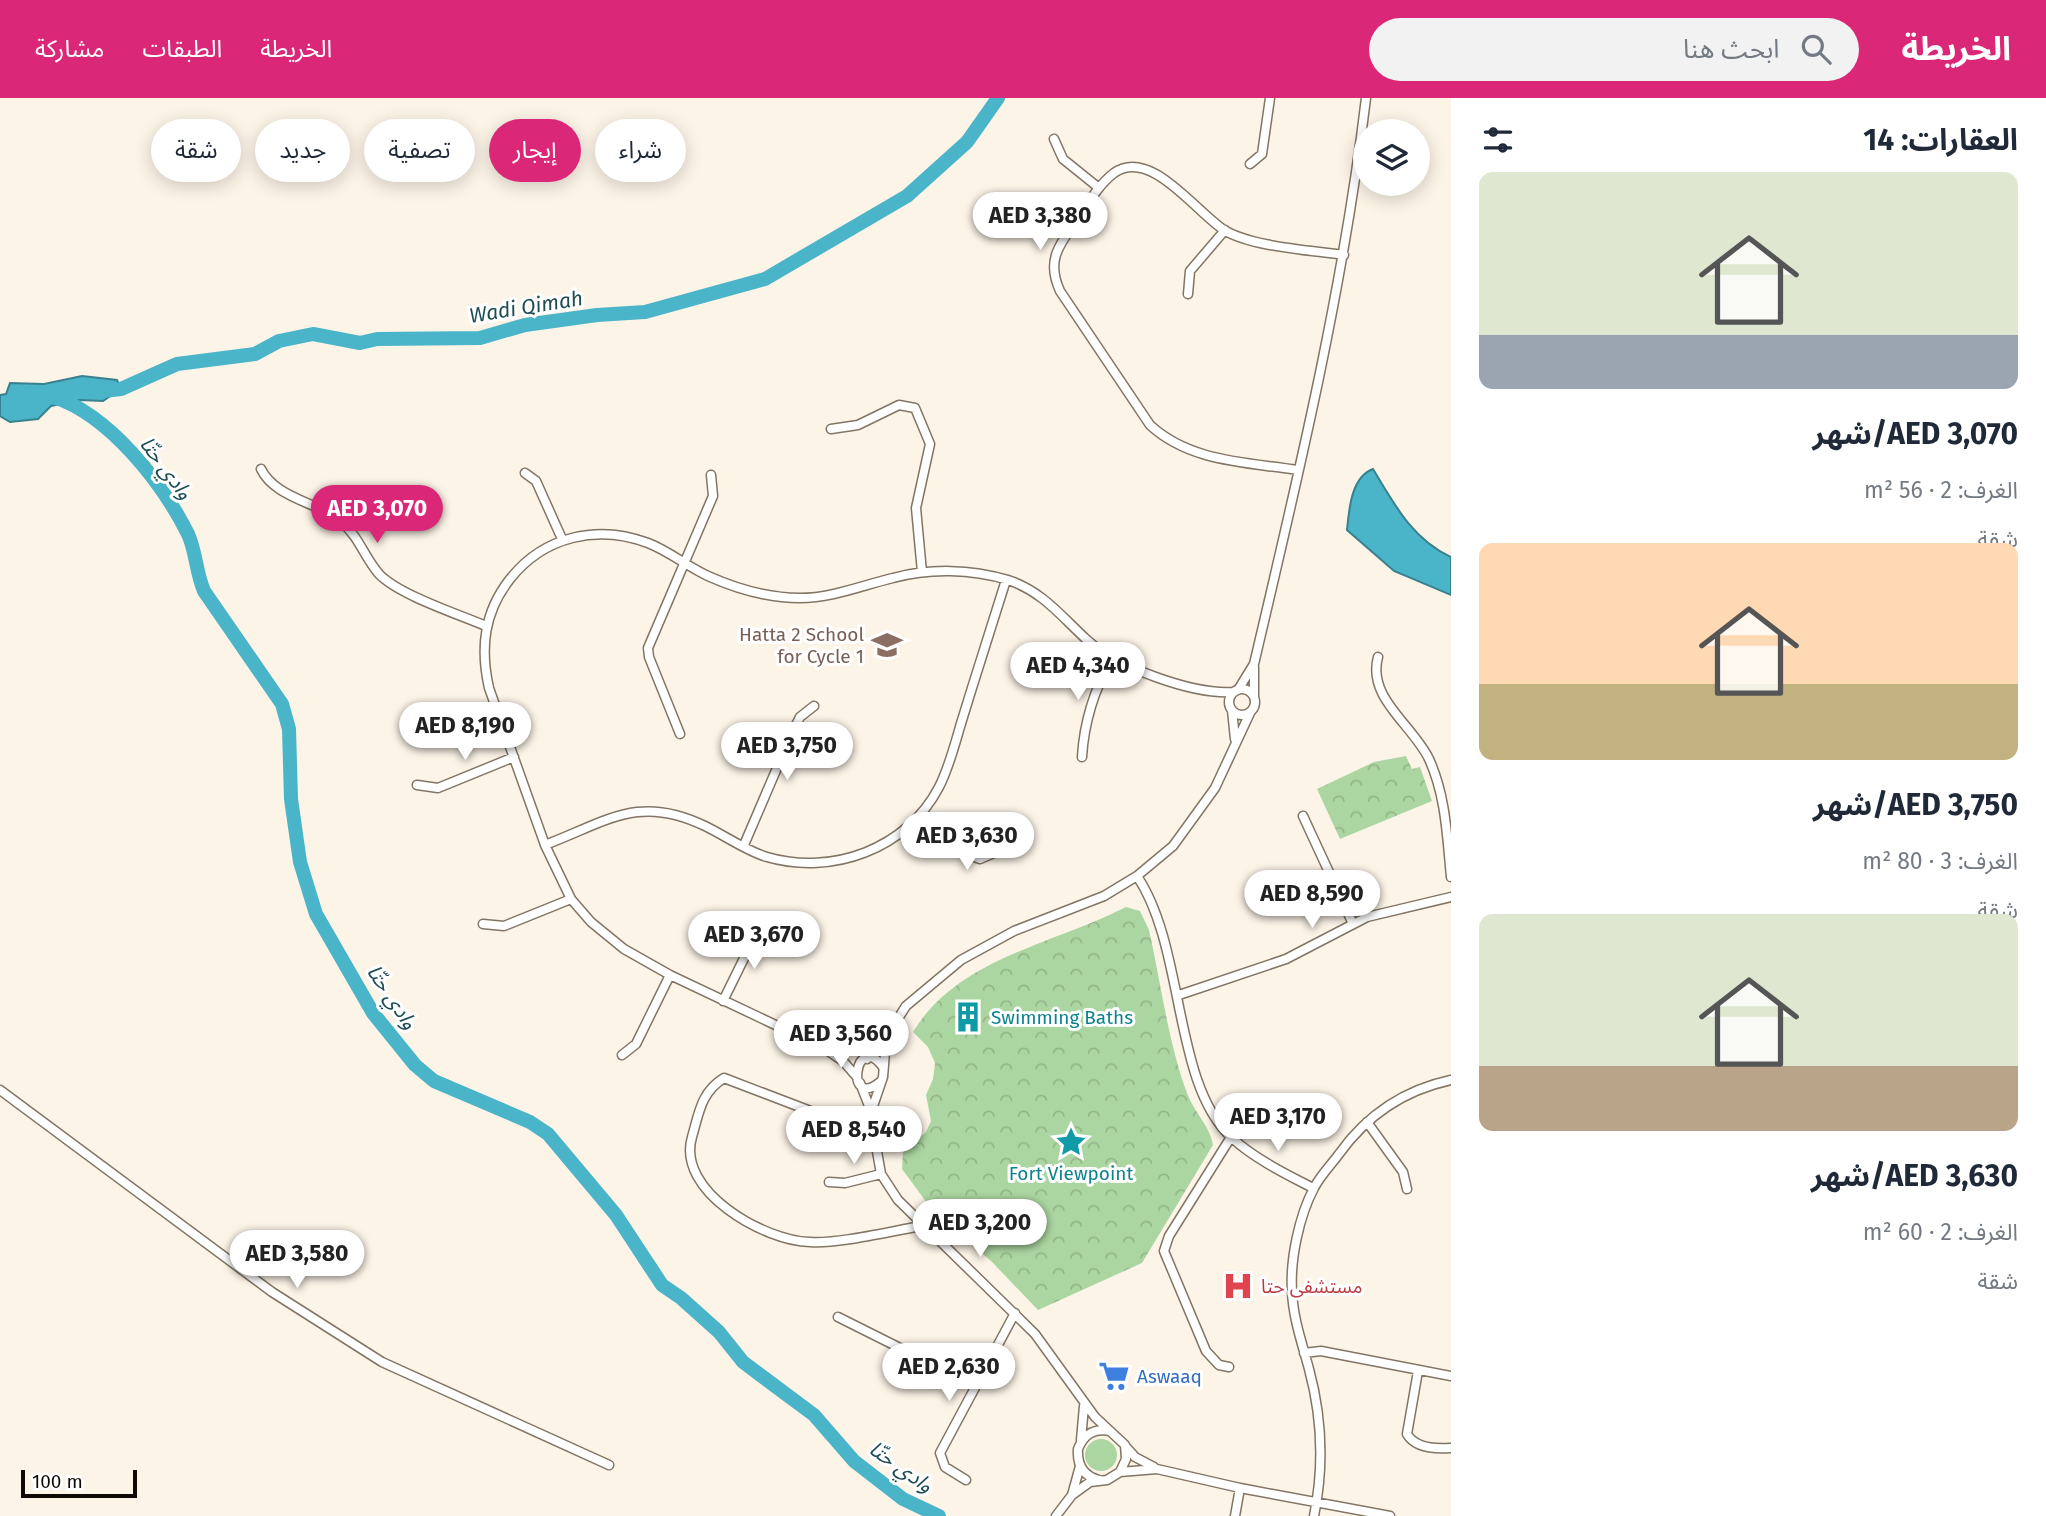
<!DOCTYPE html>
<html lang="ar">
<head>
<meta charset="utf-8">
<style>
  body { margin:0; font-family:"Fira Sans","Noto Sans Arabic",sans-serif; background:#f2f2f3; color:#1f2937; direction:rtl; height:100vh; display:flex; flex-direction:column; font-size:26px; white-space:nowrap }
  * { box-sizing:border-box; margin:0 }
  p { font-size:23px; color:#747a83 }
  .icon { flex:none; width:38px; height:38px; fill:none; stroke:currentColor; stroke-width:2; stroke-linecap:round; stroke-linejoin:round }
  .map { position:relative; flex:1; overflow:hidden; direction:ltr }
  .side { display:flex; flex-direction:column; background:#fff; width:595px }
  .side>* { flex:none }
  .hud { position:absolute; left:21px; top:21px; width:665px; height:63px; direction:rtl; display:flex; gap:14px }
  .fabs { position:absolute; left:1353px; top:21px; display:grid; gap:14px }
  .fabs a { display:grid; place-items:center; width:77px; height:77px; border-radius:50%; background:#fff; box-shadow:0 4px 18px #0003; font-size:35px }
  .scale { position:absolute; left:21px; bottom:18px; width:116px; box-sizing:border-box; padding-left:7px; border:4px solid #0f0a05; border-top:0; font-size:19px; line-height:24px; white-space:nowrap; color:#0f0a05; -webkit-text-stroke:5px #fff; paint-order:stroke }
  .price { position:absolute; translate:-50% -60px; padding:0 16px; border-radius:24px; background:#fff; color:#222; font-size:23px; line-height:46px; filter:drop-shadow(0 2px 4px #0008) }
  .price::after { content:''; position:absolute; left:50%; top:42px; width:21px; height:16px; margin-left:-10px; background:inherit; clip-path:polygon(0 0,100% 0,50% 100%) }
  .price.current { background:#db2777; color:#fff }
  ul { padding:0; list-style:none }
  li { display:grid; align-content:center; gap:14px; height:371px; padding:0 28px }
  li span { display:grid; place-items:center; height:217px; border-radius:14px; color:#555 }
  li>.icon { margin-inline-start:auto }
  span .icon { width:126px; height:126px; fill:#fffc; stroke-width:1 }
  li b { font-size:30px }
  h2 { display:flex; justify-content:space-between; align-items:center; height:84px; padding:0 28px; font-size:30px }
  .chip { padding:0 24px; border-radius:32px; background:#fff; box-shadow:0 4px 18px #0003; font-size:24px; line-height:63px }
  .chip.current { background:#db2777; color:#fff }
  header { display:flex; align-items:center; gap:42px; box-sizing:border-box; height:98px; padding:0 35px; background:#db2777; color:#fff }
  header strong { font-size:33px }
  nav { display:flex; gap:38px; margin-inline-start:auto; font-size:24px }
  .search { width:490px; height:63px; background:#f2f2f3; display:flex; align-items:center; gap:18px; box-sizing:border-box; padding:0 24px; border-radius:38px; color:#747a83; font-size:26px }
  main { display:flex; flex:1; min-height:0 }
  .map>svg:first-child { display:block }
</style>
</head>
<body>
<header>
<strong>الخريطة</strong>
<div class="search"><svg class="icon" aria-label="search" viewBox="0 0 24 24"><circle cx="10" cy="10" r="6"/><path d="M15 15l6 6"/></svg>ابحث هنا</div>
<nav><a>الخريطة</a><a>الطبقات</a><a>مشاركة</a></nav>
</header>
<main>
<section class="side">
<h2>العقارات: 14<svg class="icon" aria-label="filters" viewBox="0 0 24 24"><path d="M4 7h16M4 17h16"/><circle cx="9" cy="7" r="2"/><circle cx="15" cy="17" r="2"/></svg></h2>
<ul>
<li><span style="background:linear-gradient(#dfe7d0 75%,#9aa5b1 0)"><svg class="icon" aria-label="home" viewBox="0 0 24 24"><path d="M3 11l9-7 9 7M6 9v11h12V9"/></svg></span><div><b>AED 3,070/شهر</b><p>الغرف: 2 · 56 m²</p><p>شقة</p></div></li>
<li><span style="background:linear-gradient(#ffd9b3 65%,#c2b280 0)"><svg class="icon" aria-label="home" viewBox="0 0 24 24"><path d="M3 11l9-7 9 7M6 9v11h12V9"/></svg></span><div><b>AED 3,750/شهر</b><p>الغرف: 3 · 80 m²</p><p>شقة</p></div></li>
<li><span style="background:linear-gradient(#dfe7d0 70%,#b9a48a 0)"><svg class="icon" aria-label="home" viewBox="0 0 24 24"><path d="M3 11l9-7 9 7M6 9v11h12V9"/></svg></span><div><b>AED 3,630/شهر</b><p>الغرف: 2 · 60 m²</p><p>شقة</p></div></li>
</ul>
</section>
<div class="map">
<svg width="1451" height="1418" viewBox="0 0 1451 1418">
  <defs>
    <pattern id="park-crowns" width="20" height="18" patternUnits="userSpaceOnUse" patternTransform="scale(1.75)"><rect width="20" height="18" fill="#acd6a1"/><path d="M2 6a3 3 0 1 1 6 0M12 15a3 3 0 1 1 6 0" fill="none" stroke="#93b689"/></pattern>
  </defs>
  <rect width="100%" height="100%" fill="#fdf4e8"/>
  <path fill="#acd6a1" d="M1085 1357a16 16 0 1 1 32 0a16 16 0 1 1-32 0Z"/>
  <path fill="url(#park-crowns)" d="M1406 658 1412 671 1420 669 1432 703 1340 741 1317 691 1374 664Z
    M1126 809 1140 813 1149 832C1161 885 1168 944 1187 995 1194 1014 1210 1028 1213 1047L1142 1165 1038 1212 992 1164 930 1109 902 1071 903 1054 926 1034 931 1023 926 997 933 981 935 965 928 949 913 934C958 860 1054 846 1126 809Z"/>
  <path fill="#4ab4c9" stroke="#38818e" stroke-width="2" d="M82 278 117 282 121 291 103 303 80 302 51 308 38 321 10 324 0 318V297L6 296 10 285 44 286Z
    M1373 371C1394 406 1413 442 1451 459V497L1394 473 1347 432C1349 412 1351 379 1373 371Z"/>
  <g fill="none" stroke-linecap="round" stroke-linejoin="round">
    <path stroke="#4ab4c9" stroke-width="14" d="M104 293 121 291 177 266 255 256 279 243 313 236 360 245 377 241 480 240 525 227 597 217 645 214 765 181 907 98 967 44 998 0
      M54 299C109 317 162 384 188 436 196 453 196 475 204 493L282 606 289 631 291 701 300 764 316 816 373 915 415 967 434 983 530 1024 548 1036 616 1117 662 1187 681 1200 719 1234 743 1264 814 1317 854 1363 903 1401 939 1418"/>
    <g stroke="#827564" stroke-width="11">
      <path id="minor" d="M1054 41 1063 61 1099 90
        M1250 66 1262 56 1270 0
        M1188 196 1190 173 1225 132
        M831 331 858 327 899 307 915 310 930 346 916 410 922 474
        M261 371C275 400 318 404 341 424 359 438 364 459 379 476 399 497 458 516 486 528
        M1297 372C1246 364 1190 364 1150 327L1060 193C1047 165 1057 149 1074 126 1086 109 1097 88 1114 75 1150 49 1195 113 1224 132 1252 149 1310 152 1344 157
        M525 375 536 383 562 441
        M1378 559C1367 600 1412 626 1429 661 1446 698 1447 739 1451 779
        M1254 569V598
        M1229 604a13 13 0 1 1 26 0a13 13 0 1 1-26 0Z
        M1238 592 1254 566C1298 379 1343 192 1366 0
        M1232 612 1235 641
        M680 636 649 559 648 550 713 398 711 377
        M1082 659C1084 625 1095 590 1112 560
        M417 687 438 690 514 659
        M1303 718 1353 826
        M903 734 980 761 996 754 1004 731
        M545 747C608 723 639 696 705 728 724 737 748 754 767 759 832 778 907 751 939 689 950 668 956 641 963 619 977 573 992 527 1006 482
        M744 747 792 635 800 619 814 608
        M1137 778C1186 851 1172 985 1232 1040 1255 1061 1286 1076 1313 1090
        M483 826 504 828 571 801
        M1179 897 1286 861 1367 819 1451 799
        M723 903 752 844 774 832
        M622 957 636 946 670 877
        M867 961 882 946 906 908 961 862 1014 833 1104 798 1137 778 1173 748 1215 690 1250 615
        M856 978 843 963 822 949 670 877 624 851 591 824 571 801 545 747 489 590C480 550 484 514 510 481 544 438 598 426 648 445 669 453 688 469 708 478 737 491 769 500 800 500 832 500 863 487 893 480 930 470 971 471 1008 482 1042 493 1061 518 1087 542 1117 569 1193 597 1234 594
        M880 984C844 1013 855 931 883 969
        M860 985 869 1008 881 1076 898 1102 1035 1236 1095 1319 1125 1347 1126 1361 1120 1374 1107 1382 1090 1384 1072 1397
        M0 992 272 1194 382 1264 609 1367
        M871 1014 883 979 886 942
        M1367 1024 1403 1074 1407 1091
        M873 1043 834 1022 724 980C701 994 699 1015 692 1039 676 1093 764 1143 810 1144 839 1146 891 1133 922 1128
        M829 1084 845 1085 881 1076
        M838 1219 974 1287
        M1304 1255 1321 1253 1451 1278
        M1229 1269 1219 1267 1206 1253 1164 1153 1169 1138 1231 1039
        M1418 1273 1407 1336C1415 1350 1435 1351 1450 1350
        M1081 1342 1084 1308
        M1126 1349 1135 1359 1154 1369
        M1120 1374 1157 1371 1240 1390 1390 1418
        M966 1382 945 1369 940 1355 1015 1215
        M1099 1382C1083 1378 1077 1367 1078 1351 1084 1336 1094 1330 1110 1333
        M1056 1418 1072 1397 1080 1368
        M1235 1418 1240 1390
        M1314 1418C1324 1369 1322 1319 1309 1271 1302 1245 1293 1220 1292 1193 1290 1162 1299 1118 1314 1090 1320 1078 1331 1067 1339 1056 1367 1017 1404 992 1451 982"/>
    </g>
    <use href="#minor" stroke="#fff" stroke-width="8"/>
  </g>
  <defs>
    <g id="school-bare" transform="scale(2.415)"><path d="M0-5L7-2L0 1L-7-2ZM-4 1L0 2.5L4 1V4Q0 6-4 4Z" fill="#8d6e63" stroke="#fff" stroke-width="2.5" paint-order="stroke"/></g>
    <g id="building-bare" transform="scale(2.415)"><path d="M-4-6H4V6H1V3H-1V6H-4ZM-2.5-4.3h1.7v1.8h-1.7ZM.8-4.3h1.7v1.8H.8ZM-2.5-1h1.7V.8h-1.7ZM.8-1h1.7V.8H.8Z" fill="#0f9aa8" stroke="#fff" stroke-width="2.5" paint-order="stroke"/></g>
    <g id="sight-bare" transform="scale(2.415)"><path d="M0-6L1.8-2.2L6-1.7L2.9 1.2L3.7 5.4L0 3.3L-3.7 5.4L-2.9 1.2L-6-1.7L-1.8-2.2Z" fill="#0f9aa8" stroke="#fff" stroke-width="2.5" paint-order="stroke"/></g>
    <g id="hospital-bare" transform="scale(2.415)"><path d="M-5-5h3v3.5h4V-5h3V5h-3V1.5h-4V5h-3Z" fill="#e0444e" stroke="#fff" stroke-width="2.5" paint-order="stroke"/></g>
    <g id="supermarket-bare" transform="scale(2.415)"><path d="M-6-5.5h2.5l.6 2H6L4.5 2H-2.5L-4.4-4H-6ZM-1.5 3.2a1.3 1.3 0 1 0 .1 0ZM3 3.2a1.3 1.3 0 1 0 .1 0Z" fill="#3f7fe0" stroke="#fff" stroke-width="2.5" paint-order="stroke"/></g>
  </defs>
  <g fill-rule="evenodd">
    <use href="#school-bare" x="887" y="547"/>
    <use href="#building-bare" x="968" y="919"/>
    <use href="#sight-bare" x="1071" y="1044"/>
    <use href="#hospital-bare" x="1238" y="1188"/>
    <use href="#supermarket-bare" x="1114" y="1278"/>
  </g>
  <g text-anchor="middle" stroke-width="6" stroke-linejoin="round" paint-order="stroke">
    <g font-size="19" fill="#785e54" stroke="#fff" text-anchor="end">
      <text x="864" y="543">Hatta 2 School<tspan x="864" dy="22">for Cycle 1</tspan></text>
    </g>
    <g font-size="19" fill="#0d838f" stroke="#fff" text-anchor="start">
      <text x="991" y="926">Swimming Baths</text>
      <text x="1071" y="1082" text-anchor="middle">Fort Viewpoint</text>
    </g>
    <g font-size="19" fill="#be3a42" stroke="#fff" text-anchor="start">
      <text x="1261" y="1195">مستشفى حتا</text>
    </g>
    <g font-size="19" fill="#366cbe" stroke="#fff" text-anchor="start">
      <text x="1137" y="1285">Aswaaq</text>
    </g>
    <g font-size="21" font-style="italic" fill="#1e4c55" stroke="#fff">
      <text transform="translate(526 209) rotate(-9)" y="7">Wadi Qimah</text>
      <text transform="translate(166 370) rotate(53)" y="7">وادي حتّا</text>
      <text transform="translate(392 899) rotate(56)" y="7">وادي حتّا</text>
      <text transform="translate(901 1369) rotate(35)" y="7">وادي حتّا</text>
    </g>
  </g>
</svg>
<div class="fabs">
<a><svg class="icon" aria-label="layers" viewBox="0 0 24 24"><path d="M12 4l9 5-9 5-9-5zM3 14l9 5 9-5"/></svg></a>
</div>
<div class="scale">100 m</div>
<b class="price" style="left:1040px;top:154px">AED 3,380</b>
<b class="price current" style="left:377px;top:447px">AED 3,070</b>
<b class="price" style="left:1078px;top:604px">AED 4,340</b>
<b class="price" style="left:465px;top:664px">AED 8,190</b>
<b class="price" style="left:787px;top:684px">AED 3,750</b>
<b class="price" style="left:967px;top:774px">AED 3,630</b>
<b class="price" style="left:1312px;top:832px">AED 8,590</b>
<b class="price" style="left:754px;top:873px">AED 3,670</b>
<b class="price" style="left:841px;top:972px">AED 3,560</b>
<b class="price" style="left:1278px;top:1055px">AED 3,170</b>
<b class="price" style="left:854px;top:1068px">AED 8,540</b>
<b class="price" style="left:980px;top:1161px">AED 3,200</b>
<b class="price" style="left:297px;top:1192px">AED 3,580</b>
<b class="price" style="left:949px;top:1305px">AED 2,630</b>
<div class="hud">
<a class="chip">شراء</a>
<a class="chip current">إيجار</a>
<a class="chip">تصفية</a>
<a class="chip">جديد</a>
<a class="chip">شقة</a>
</div>
</div>
</main>
</body>
</html>
